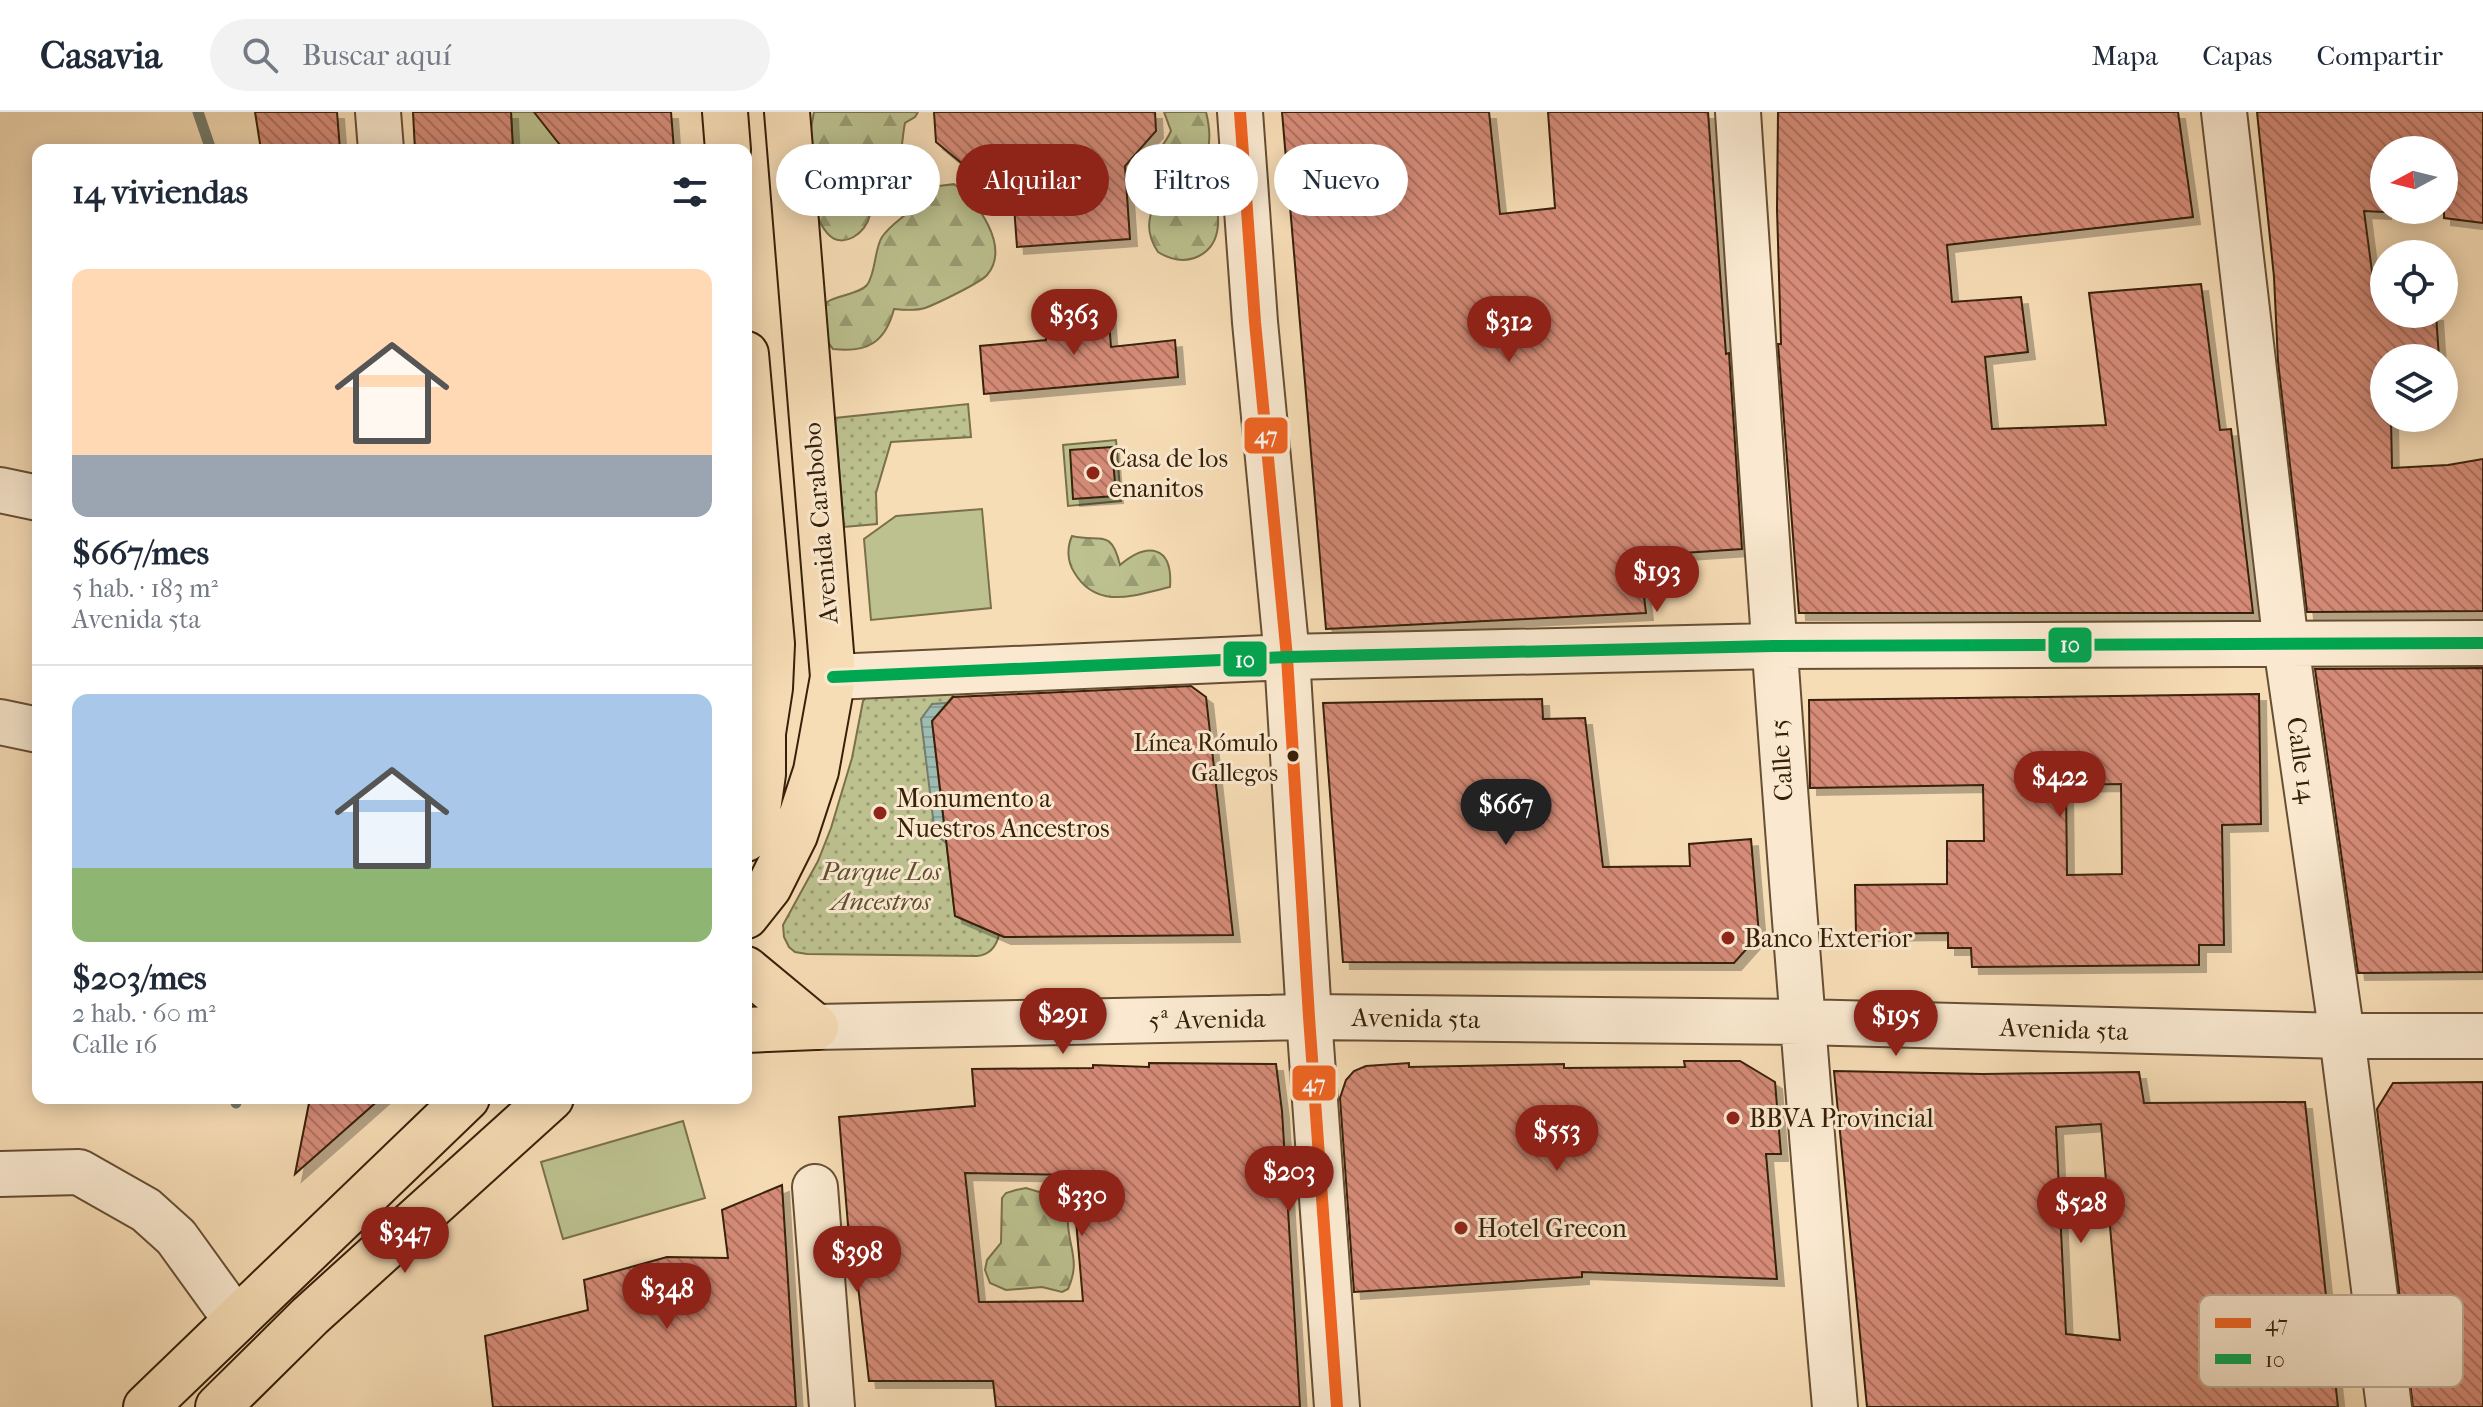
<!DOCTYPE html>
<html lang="es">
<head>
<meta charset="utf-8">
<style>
  body { margin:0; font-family:"IM FELL French Canon",serif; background:#f2f2f3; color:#1f2937; height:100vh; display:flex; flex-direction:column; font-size:30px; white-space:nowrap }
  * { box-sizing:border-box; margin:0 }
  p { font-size:26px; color:#747a83 }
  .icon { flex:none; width:44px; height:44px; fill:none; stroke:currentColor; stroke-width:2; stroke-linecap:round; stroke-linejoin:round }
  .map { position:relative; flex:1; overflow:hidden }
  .sheet { position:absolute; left:32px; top:32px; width:720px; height:960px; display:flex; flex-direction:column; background:#fff; border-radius:16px; box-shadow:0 4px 20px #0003 }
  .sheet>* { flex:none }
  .top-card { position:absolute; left:776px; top:32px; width:760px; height:72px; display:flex; gap:16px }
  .needle { width:52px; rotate:263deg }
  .controls { position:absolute; left:2370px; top:24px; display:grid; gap:16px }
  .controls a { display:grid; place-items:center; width:88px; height:88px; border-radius:50%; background:#fff; box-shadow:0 4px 20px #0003; font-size:40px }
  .price { position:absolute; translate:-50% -68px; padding:0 18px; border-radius:28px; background:#8f2418; color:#fff; font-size:26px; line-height:52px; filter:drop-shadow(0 2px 4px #0008) }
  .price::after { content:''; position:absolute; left:50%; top:48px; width:24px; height:18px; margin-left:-12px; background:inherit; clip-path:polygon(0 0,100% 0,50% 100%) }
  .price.current { background:#222; color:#fff }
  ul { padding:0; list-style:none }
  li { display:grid; align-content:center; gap:16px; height:424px; padding:0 40px }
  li+li { border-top:2px solid #e0e1e3 }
  li span { display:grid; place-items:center; height:248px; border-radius:16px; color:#555 }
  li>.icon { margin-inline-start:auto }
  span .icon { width:144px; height:144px; fill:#fffc; stroke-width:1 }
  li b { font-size:34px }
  h2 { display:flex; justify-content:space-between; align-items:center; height:96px; padding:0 40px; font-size:34px }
  .chip { padding:0 28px; border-radius:36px; background:#fff; box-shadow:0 4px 20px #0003; font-size:28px; line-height:72px }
  .chip.current { background:#8f2418; color:#fff }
  header { display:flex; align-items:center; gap:48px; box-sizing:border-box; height:112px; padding:0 40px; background:#fff; border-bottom:2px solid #e0e1e3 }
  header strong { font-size:38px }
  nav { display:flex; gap:44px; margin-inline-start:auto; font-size:28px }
  .search { width:560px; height:72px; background:#f2f2f3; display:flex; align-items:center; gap:20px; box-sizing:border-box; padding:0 28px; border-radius:44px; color:#747a83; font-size:30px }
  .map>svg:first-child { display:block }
</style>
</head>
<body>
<header>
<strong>Casavia</strong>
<div class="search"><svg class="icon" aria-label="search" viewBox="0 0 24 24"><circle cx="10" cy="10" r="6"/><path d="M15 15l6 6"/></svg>Buscar aquí</div>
<nav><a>Mapa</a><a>Capas</a><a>Compartir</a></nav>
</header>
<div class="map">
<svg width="2483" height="1295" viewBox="0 0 2483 1295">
  <defs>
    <pattern id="forest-firs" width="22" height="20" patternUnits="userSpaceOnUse" patternTransform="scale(2)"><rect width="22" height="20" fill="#bcc18f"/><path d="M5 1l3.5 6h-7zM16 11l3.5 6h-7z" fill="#9a9c73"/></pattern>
    <pattern id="park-dots" width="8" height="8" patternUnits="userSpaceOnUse" patternTransform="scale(2)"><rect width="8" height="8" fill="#bcc18f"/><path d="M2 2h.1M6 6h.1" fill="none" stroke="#9a9c73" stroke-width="1.8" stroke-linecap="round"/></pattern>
    <pattern id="water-rules" width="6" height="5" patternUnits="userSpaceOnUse" patternTransform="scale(2)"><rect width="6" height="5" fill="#9dbbb0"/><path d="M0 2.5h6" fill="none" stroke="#88a096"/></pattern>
    <pattern id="building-back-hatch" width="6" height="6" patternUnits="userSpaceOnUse" patternTransform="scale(2)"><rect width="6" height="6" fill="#d58b78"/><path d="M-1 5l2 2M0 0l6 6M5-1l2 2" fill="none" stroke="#ae7160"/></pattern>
    <filter id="shadow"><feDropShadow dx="7" dy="7" stdDeviation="0" flood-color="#0004"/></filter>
  </defs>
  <rect width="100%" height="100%" fill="#f7ddb6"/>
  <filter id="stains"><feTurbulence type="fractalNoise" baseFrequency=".0025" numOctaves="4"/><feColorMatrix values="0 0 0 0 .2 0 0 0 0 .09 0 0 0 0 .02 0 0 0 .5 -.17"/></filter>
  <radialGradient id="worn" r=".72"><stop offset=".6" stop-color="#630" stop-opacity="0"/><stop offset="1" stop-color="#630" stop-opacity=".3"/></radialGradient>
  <path fill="#bcc18f" stroke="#7a704c" stroke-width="2" d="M511 0H534L572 38H513Z
    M1116 328 1121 389 1068 394 1063 333Z
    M982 397 991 496 871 508 864 427 896 404Z
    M683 1009 705 1086 563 1127 541 1050Z"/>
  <path fill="url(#forest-firs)" stroke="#7a704c" stroke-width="2" d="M814 0H918L915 5 905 11C901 29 904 49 889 63 883 70 874 71 867 79 869 86 872 96 870 103 866 121 843 138 828 122 805 97 807 32 814 0Z
    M1164 0H1206C1209 12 1211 24 1208 37 1207 43 1204 49 1204 55 1204 64 1209 70 1212 78 1220 100 1224 131 1199 144 1185 151 1171 148 1158 140 1145 120 1148 107 1156 86 1134 51 1158 48 1171 19Z
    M954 72C977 88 1011 135 987 163 980 171 936 192 925 196 916 199 904 198 894 197 885 231 867 241 833 237 820 222 821 208 827 190 839 183 859 182 867 173 876 161 874 138 882 125 895 106 911 105 924 79L939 74Z
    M1072 424C1100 431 1111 415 1120 453 1148 429 1173 434 1170 475 1135 483 1097 499 1074 460 1067 449 1067 435 1072 424Z
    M1061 1072 1067 1074C1073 1088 1067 1099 1068 1113 1070 1139 1080 1150 1068 1177L1062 1180 1042 1175 1006 1178 990 1171 985 1158 987 1148 1001 1131 1002 1086 1006 1081 1016 1078 1026 1076 1039 1080Z"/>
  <path fill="url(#park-dots)" stroke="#7a704c" stroke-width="2" d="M968 292 971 325 891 330 876 381 877 412 844 415 835 306Z
    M952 581 953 584 932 609 955 803 999 823C996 835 989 843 977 844L807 842 795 840 789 835 784 825 783 813 818 749 831 716 852 646 863 589 868 583Z"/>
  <path fill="url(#water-rules)" stroke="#747d6d" stroke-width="2" d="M947 591 932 609 946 731 935 722 921 607 932 592Z"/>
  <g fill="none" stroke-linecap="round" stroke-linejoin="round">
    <path stroke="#747d6d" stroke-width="11" d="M198 0 211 38
      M235 986 236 991"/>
  </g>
  <path fill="url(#building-back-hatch)" stroke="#372008" stroke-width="2" fill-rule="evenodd" filter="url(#shadow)" d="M255 0H337L340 38H261Z
    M413 0H511L513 38H415Z
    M534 0H671L674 38H564Z
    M934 0H1155L1156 19 1125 54 1130 127 1017 135 1012 66 982 68 936 30Z
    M1282 0H1489L1500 102 1555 96 1548 0H1708L1726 242 1729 241 1742 437 1639 444 1646 501 1326 517Z
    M1778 0H2178L2193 105 1947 133 1952 190 2021 185 2028 240 1985 245 1992 317 2106 313 2089 181 2201 172 2220 318 2231 317 2253 501H1799L1778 232H1781L1777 97Z
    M2257 0H2483V111L2444 106V38H2384V100L2364 99 2373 167 2384 166V202H2436L2439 246H2384V306H2391L2392 356 2448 353 2483 347V499L2307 500 2278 250 2274 165Z
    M1108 196 1111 235 1175 228 1178 265 984 282 980 234 1046 228 1045 201Z
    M1112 335 1116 384 1073 387 1070 338Z
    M2483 556V860L2358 861 2315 557Z
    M1191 574 1206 585 1233 823 1004 825 955 804 932 609 953 585Z
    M2259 582 2261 712 2222 713 2224 833H2199V853L1972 855 1971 836H1948V821L1856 822 1855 773 1947 772V729H1984L1983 673 1810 676 1809 588ZM2121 672 2122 762 2067 763 2066 673Z
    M1542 587 1543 607 1585 606 1603 755 1690 754 1689 732 1751 727 1759 823 1734 851 1343 850 1323 591Z
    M1684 949H1740L1775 970 1781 1042H1766L1777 1167 1582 1160V1165L1354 1180 1340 986 1346 968 1354 959 1366 954 1409 951V955L1564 952V956L1685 955Z
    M1149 951 1276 952 1282 999 1300 1295H996L993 1269H869L855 1148 851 1149 839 1005 975 994 972 957 1093 956V953L1149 955ZM965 1061 1072 1063 1083 1189 979 1190Z
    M1834 959 1983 962 2139 960 2144 991 2305 990 2338 1295H1867ZM2101 1012 2120 1228 2066 1222 2056 1015Z
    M2483 970V1295H2413L2377 997 2393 971Z
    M310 986H381L295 1062Z
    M782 1073 796 1295H493L485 1224 588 1198 584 1168 667 1145 728 1146 722 1098Z"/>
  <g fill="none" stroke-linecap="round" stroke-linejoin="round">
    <g stroke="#674f34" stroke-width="48">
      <path id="minor" d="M378 0 381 38
        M1240 0 1255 210 1287 545 1309 905 1337 1295
        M1738 0C1766 432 1797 864 1835 1295
        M2224 0 2286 533 2342 924 2389 1295
        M0 378 38 386
        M833 565 1287 545 1773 534 2483 531
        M0 610 38 618
        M816 915 1309 905 1801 910 2342 924H2483
        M0 1062 79 1060 146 1098 176 1125 236 1208
        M815 1075 832 1295"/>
    </g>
    <g stroke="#372008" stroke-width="48">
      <path id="major" d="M725 0 728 38
        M746 242 772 532 770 576 763 621V662L757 705 746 727
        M746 804 769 775 795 723 816 659 833 565 787 0
        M746 857 816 915
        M746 918 816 915
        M146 1295 467 986
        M218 1295 310 1204 551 986"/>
    </g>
    <use href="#minor" stroke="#fae9d0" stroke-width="44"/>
    <use href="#major" stroke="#f7ddb6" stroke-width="44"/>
    <g stroke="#fae9d0" stroke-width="18">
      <path id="bus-1" d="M1240 0 1255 210 1287 545 1309 905 1337 1295"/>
    </g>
    <g stroke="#fae9d0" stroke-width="18">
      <path id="bus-2" d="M833 565 1287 545 1773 534 2483 531"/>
    </g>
    <use href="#bus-1" stroke="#f26522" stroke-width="12"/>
    <use href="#bus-2" stroke="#00a651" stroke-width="12"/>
  </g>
  <g fill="#8f2418" stroke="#fae9d0" stroke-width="3">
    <circle cx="1093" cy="361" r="8"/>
    <circle cx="880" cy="701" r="8"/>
    <circle cx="1728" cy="826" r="8"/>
    <circle cx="1733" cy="1006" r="8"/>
    <circle cx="1461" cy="1116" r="8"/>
  </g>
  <circle fill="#372008" stroke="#fae9d0" stroke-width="3" cx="1293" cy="644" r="7"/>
  <g text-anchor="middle" stroke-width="6" stroke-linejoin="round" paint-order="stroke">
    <g font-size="24" fill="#372008" stroke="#fae9d0" text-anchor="end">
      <text x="1278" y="639">Línea Rómulo<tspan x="1278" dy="30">Gallegos</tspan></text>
    </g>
    <g font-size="26" fill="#372008" stroke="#fae9d0" text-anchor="start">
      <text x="1109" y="355">Casa de los<tspan x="1109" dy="30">enanitos</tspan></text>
      <text x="896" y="695">Monumento a<tspan x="896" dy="30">Nuestros Ancestros</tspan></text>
      <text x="1744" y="835">Banco Exterior</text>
      <text x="1749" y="1015">BBVA Provincial</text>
      <text x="1477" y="1125">Hotel Grecon</text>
    </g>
    <g font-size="26" fill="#372008" stroke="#fae9d0">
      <text transform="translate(820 411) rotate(-95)" y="9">Avenida Carabobo</text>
      <text transform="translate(1781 648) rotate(-94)" y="9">Calle 15</text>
      <text transform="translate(2302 648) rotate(82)" y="9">Calle 14</text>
      <text transform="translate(1416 906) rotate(1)" y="9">Avenida 5ta</text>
      <text transform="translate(1207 907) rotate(-1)" y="9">5ª Avenida</text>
      <text transform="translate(2064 917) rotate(2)" y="9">Avenida 5ta</text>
    </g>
    <g font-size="26" font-style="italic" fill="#5f5030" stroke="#fae9d0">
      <text x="881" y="768">Parque Los<tspan x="881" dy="30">Ancestros</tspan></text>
    </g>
  </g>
  <rect x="2199" y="1183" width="264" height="92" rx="12" fill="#fae9d0" stroke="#c0ad94" stroke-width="2"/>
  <rect x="2215" y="1206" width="36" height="10" fill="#f26522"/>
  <rect x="2215" y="1242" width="36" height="10" fill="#00a651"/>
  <g font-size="22" fill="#372008">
    <text x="2265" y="1219">47</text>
    <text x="2265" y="1255">10</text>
  </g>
  <g stroke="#fae9d0" stroke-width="3">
    <rect x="1243" y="304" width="46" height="39" rx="8" fill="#f26522"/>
    <rect x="2047" y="514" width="46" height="38" rx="8" fill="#00a651"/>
    <rect x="1222" y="528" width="46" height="38" rx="8" fill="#00a651"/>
    <rect x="1291" y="952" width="46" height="38" rx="8" fill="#f26522"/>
  </g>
  <g font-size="22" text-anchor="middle" font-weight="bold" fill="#fff">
    <text x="1266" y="331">47</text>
    <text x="2070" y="540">10</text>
    <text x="1245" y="555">10</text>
    <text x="1314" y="979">47</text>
  </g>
  <rect width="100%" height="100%" filter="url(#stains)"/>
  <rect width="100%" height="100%" fill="url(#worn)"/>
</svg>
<div class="controls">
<a><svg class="needle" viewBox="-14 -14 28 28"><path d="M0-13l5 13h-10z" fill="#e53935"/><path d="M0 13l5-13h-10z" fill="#747a83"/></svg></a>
<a><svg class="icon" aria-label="locate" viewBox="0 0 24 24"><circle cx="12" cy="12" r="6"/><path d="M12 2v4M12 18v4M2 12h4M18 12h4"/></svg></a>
<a><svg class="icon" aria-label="layers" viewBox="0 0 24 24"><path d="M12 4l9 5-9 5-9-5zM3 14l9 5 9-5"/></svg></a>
</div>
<b class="price" style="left:1074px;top:245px">$363</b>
<b class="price" style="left:1509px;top:252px">$312</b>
<b class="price" style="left:1657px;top:502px">$193</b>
<b class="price" style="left:2060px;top:707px">$422</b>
<b class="price current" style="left:1506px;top:735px">$667</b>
<b class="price" style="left:1063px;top:944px">$291</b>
<b class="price" style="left:1896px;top:946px">$195</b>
<b class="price" style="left:1557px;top:1061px">$553</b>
<b class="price" style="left:1289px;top:1102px">$203</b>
<b class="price" style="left:1082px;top:1126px">$330</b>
<b class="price" style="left:2081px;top:1133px">$528</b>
<b class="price" style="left:405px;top:1163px">$347</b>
<b class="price" style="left:857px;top:1182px">$398</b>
<b class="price" style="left:667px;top:1219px">$348</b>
<div class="top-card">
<a class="chip">Comprar</a>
<a class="chip current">Alquilar</a>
<a class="chip">Filtros</a>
<a class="chip">Nuevo</a>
</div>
<section class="sheet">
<h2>14 viviendas<svg class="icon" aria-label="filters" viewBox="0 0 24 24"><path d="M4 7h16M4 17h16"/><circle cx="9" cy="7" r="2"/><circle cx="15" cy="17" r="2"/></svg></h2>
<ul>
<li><span style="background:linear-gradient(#ffd9b3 75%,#9aa5b1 0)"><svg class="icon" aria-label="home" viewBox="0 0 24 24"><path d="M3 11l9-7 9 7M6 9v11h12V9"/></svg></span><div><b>$667/mes</b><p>5 hab. · 183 m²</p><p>Avenida 5ta</p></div></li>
<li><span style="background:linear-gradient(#a9c7e8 70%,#8fb573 0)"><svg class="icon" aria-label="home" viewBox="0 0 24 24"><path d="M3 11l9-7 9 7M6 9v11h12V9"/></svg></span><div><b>$203/mes</b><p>2 hab. · 60 m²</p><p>Calle 16</p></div></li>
</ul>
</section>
</div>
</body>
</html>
